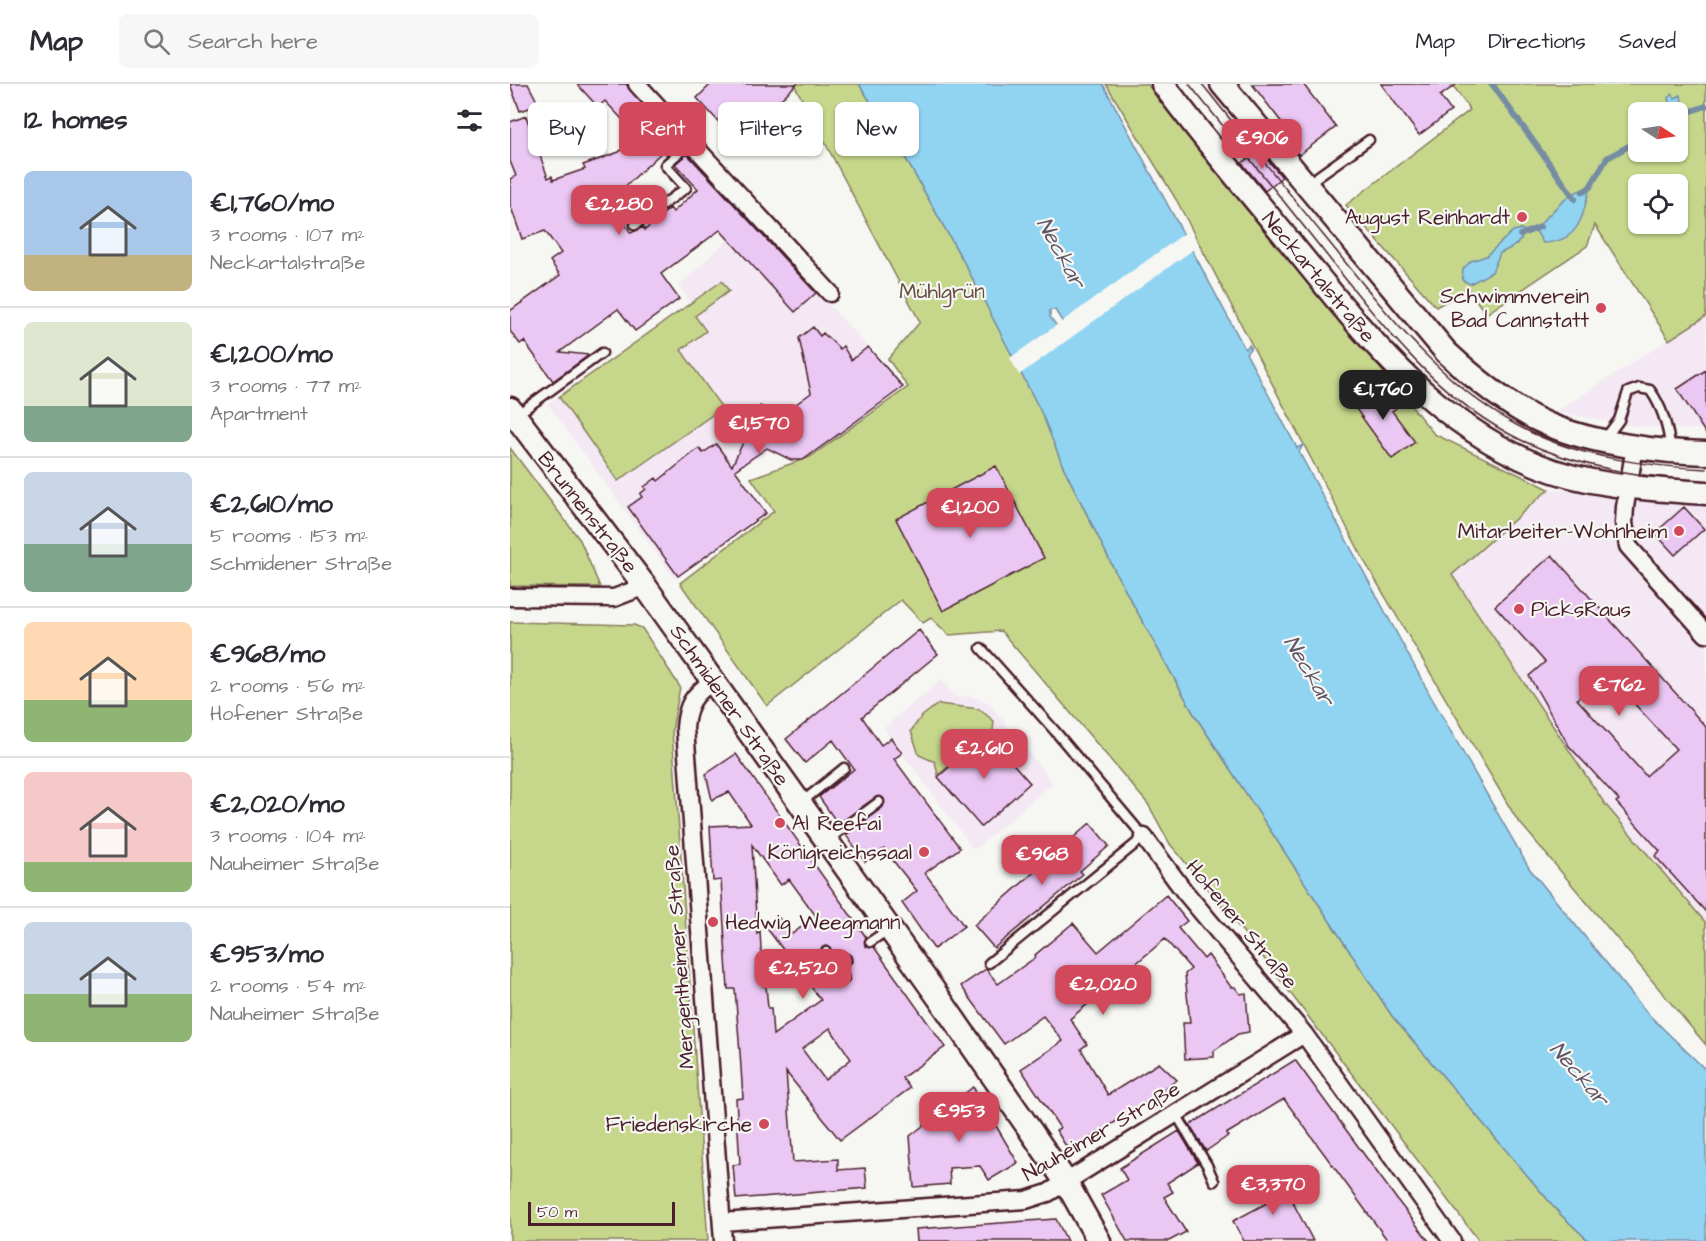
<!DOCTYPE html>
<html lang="en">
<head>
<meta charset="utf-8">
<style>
  body { margin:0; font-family:"Architects Daughter",sans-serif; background:#f7f7f7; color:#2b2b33; height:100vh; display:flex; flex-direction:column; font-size:22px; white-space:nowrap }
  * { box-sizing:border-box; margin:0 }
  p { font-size:20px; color:#7c7c81 }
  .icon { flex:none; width:33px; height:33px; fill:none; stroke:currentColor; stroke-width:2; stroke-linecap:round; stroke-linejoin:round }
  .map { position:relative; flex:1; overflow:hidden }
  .panel { display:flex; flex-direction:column; background:#fff; width:510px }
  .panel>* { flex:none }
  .banner { position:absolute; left:18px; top:18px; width:570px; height:54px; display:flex; gap:12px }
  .needle { width:39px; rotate:102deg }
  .tools { position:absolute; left:1118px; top:18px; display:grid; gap:12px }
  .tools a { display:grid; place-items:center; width:60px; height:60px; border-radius:9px; background:#fff; box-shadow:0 2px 4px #0004; font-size:30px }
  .scale { position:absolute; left:18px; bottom:15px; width:147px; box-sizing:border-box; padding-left:6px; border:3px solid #4a1f2b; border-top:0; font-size:16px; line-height:21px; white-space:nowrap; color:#4a1f2b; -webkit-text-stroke:4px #f6f6f2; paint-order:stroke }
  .price { position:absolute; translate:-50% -51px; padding:0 14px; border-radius:12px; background:#d1495b; color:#fff; font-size:20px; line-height:39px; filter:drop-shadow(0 2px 3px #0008) }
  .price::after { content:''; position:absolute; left:50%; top:36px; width:18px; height:14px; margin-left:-9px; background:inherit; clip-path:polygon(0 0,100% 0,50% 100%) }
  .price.on { background:#222; color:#fff }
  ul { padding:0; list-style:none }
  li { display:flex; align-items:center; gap:18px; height:150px; padding:0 24px }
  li+li { border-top:2px solid #e1e1e2 }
  li span { display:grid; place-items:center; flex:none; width:168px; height:120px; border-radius:9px; color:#555 }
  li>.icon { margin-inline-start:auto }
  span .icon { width:72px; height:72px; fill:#fffc; stroke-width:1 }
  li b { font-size:26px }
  h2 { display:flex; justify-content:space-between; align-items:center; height:72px; padding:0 24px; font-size:26px }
  .pill { padding:0 21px; border-radius:9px; background:#fff; box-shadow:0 2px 4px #0004; font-size:21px; line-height:54px }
  .pill.on { background:#d1495b; color:#fff }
  header { display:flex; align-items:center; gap:36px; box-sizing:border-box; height:84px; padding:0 30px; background:#fff; border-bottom:2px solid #e1e1e2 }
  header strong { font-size:28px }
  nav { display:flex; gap:33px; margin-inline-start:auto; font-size:21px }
  .search { width:420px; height:54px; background:#f7f7f7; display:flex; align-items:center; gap:15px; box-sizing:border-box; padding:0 21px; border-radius:9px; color:#7c7c81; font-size:22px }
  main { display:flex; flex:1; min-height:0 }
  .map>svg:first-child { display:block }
</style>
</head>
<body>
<header>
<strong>Map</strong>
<div class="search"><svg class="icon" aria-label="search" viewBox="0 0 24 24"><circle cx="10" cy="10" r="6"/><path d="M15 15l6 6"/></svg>Search here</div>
<nav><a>Map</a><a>Directions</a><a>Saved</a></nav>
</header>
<main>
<section class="panel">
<h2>12 homes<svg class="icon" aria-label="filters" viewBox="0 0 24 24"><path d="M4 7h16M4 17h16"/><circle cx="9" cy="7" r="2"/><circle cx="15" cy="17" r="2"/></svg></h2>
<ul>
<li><span style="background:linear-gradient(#a9c7e8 70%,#c2b280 0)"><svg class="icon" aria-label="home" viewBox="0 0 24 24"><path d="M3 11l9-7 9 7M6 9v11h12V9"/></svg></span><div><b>€1,760/mo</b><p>3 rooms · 107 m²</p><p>Neckartalstraße</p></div></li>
<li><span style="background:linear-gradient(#dfe7d0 70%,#7fa58c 0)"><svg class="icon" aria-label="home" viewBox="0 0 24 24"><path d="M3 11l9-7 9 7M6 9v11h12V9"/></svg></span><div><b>€1,200/mo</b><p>3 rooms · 77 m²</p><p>Apartment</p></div></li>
<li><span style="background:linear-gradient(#c9d6e8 60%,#7fa58c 0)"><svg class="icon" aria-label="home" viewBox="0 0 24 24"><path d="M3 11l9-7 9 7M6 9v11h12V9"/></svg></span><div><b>€2,610/mo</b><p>5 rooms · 153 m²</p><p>Schmidener Straße</p></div></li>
<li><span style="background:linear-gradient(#ffd9b3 65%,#8fb573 0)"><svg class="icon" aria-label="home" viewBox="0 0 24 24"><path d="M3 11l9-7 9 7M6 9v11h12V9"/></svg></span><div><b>€968/mo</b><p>2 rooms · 56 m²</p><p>Hofener Straße</p></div></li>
<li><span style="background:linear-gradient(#f6c9c9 75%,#8fb573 0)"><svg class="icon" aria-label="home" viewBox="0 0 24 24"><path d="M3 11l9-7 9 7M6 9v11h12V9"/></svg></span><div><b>€2,020/mo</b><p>3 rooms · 104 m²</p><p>Nauheimer Straße</p></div></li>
<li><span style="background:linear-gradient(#c9d6e8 60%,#8fb573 0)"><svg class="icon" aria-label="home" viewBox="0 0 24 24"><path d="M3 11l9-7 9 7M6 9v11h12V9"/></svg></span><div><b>€953/mo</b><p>2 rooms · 54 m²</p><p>Nauheimer Straße</p></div></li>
</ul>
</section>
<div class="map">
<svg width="1196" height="1157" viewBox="0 0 1196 1157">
  <rect width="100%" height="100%" fill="#f6f6f2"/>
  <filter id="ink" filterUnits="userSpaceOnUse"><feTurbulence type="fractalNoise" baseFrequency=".0167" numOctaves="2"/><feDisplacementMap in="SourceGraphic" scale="12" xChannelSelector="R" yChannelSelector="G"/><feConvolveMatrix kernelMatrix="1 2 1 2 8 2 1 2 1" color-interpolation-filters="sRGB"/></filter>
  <g filter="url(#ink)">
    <path fill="#f3e8f3" d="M239 135 358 263 392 301V305L293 376H281L261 365 226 386 256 429 165 495 38 320 180 218 169 202Z
      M1196 232V346L1124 342 1046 328Z
      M1039 405 1196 420V839L1095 720 942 490Z
      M431 596 447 614 459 612 478 618 543 699 464 766 374 644Z"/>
    <path fill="#c6d78c" stroke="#887b5c" stroke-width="1.5" fill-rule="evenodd" d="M284 0H349L387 59 456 182 533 330 553 382 608 493 684 630 882 932 1050 1130 1079 1157H969L743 860 660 760 638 720 491 547 439 551 421 534 413 539 391 516 257 622 170 499 264 427 241 394 300 373 398 303 378 275 410 238Z
      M596 0H637L924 350 1039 405 942 491 1095 720 1196 839V961L1006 734 856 480 667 117Z
      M942 0H1196V232L1159 256 1085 141 1077 162 976 230 958 205 926 223 836 121 960 26ZM1128 28H1167V68H1128ZM1128 100H1167V140H1128Z
      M212 197 219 207 185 232 196 247 171 266 212 324 108 397 49 313Z
      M0 364 70 456 90 503 0 502Z
      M0 538 124 541 132 544 170 603 162 647 198 1157H0Z
      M428 620 469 625 484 637 483 646 428 691 425 678 409 671 401 647 411 633Z"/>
    <path fill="#91d4f2" stroke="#758ca2" stroke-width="1.5" fill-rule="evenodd" d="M349 0H593L735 265 739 261 741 264 736 269 787 364 793 361 789 368 920 611 1019 784 1138 930 1196 986V1157H1079L1050 1130 882 932 684 630 608 493 553 382 532 330 456 182 387 59ZM540 226H545L559 248 554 252 540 233Z
      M1162 10 1165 14 1171 11 1174 34 1167 37V28H1161L1158 14Z
      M1080 103C1072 133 1070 158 1033 159L1026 147 1027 143C1044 127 1055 109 1080 103Z
      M1012 145 1015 148C1010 160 1002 164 990 169L982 188 960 200 952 196 953 185 961 177 976 172 1003 147Z"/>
    <path fill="#f6f6f2" d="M675 149 684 165 509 291 500 274 548 240 556 249 550 239Z"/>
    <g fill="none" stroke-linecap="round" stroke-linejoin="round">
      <path stroke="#758ca2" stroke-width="6" d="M982 0 1065 115
        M1167 32 1196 22
        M1073 108 1080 103 1097 74 1128 57
        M1010 151 1030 143"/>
    </g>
    <path fill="#ebc8f4" stroke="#4a1f2b" stroke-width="1.5" fill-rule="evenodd" d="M0 0H18L29 21 10 27Z
      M67 0H116L169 61 157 71 153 67 106 111 96 114 121 149 133 143 135 146 160 124 163 128 188 105 165 80 177 70 306 209 285 228 210 146 151 190 169 215 125 247 108 225 50 268 79 271 43 297 14 257 10 260 0 247V227L50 191 40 177 51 169 35 147 12 155 0 120V95L6 92 0 77V38L16 32 38 94 42 92 43 96 75 85 73 81 109 68 127 51 95 17 88 23Z
      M201 0H287L256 29 258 31 226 57 187 14Z
      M742 0H793L826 43 789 71 770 49 776 44Z
      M871 0H947L930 12 941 27 909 51Z
      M749 66 772 93 755 107 732 79Z
      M303 243 310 252 313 249 330 265 333 262 341 276 358 263 393 303 293 376H281L257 364 225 386 256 429 168 492 118 423 132 413 130 410 136 405 134 403 146 394 148 397 189 364 193 369 206 360 222 382 250 322 271 333 275 324 282 323 301 309 289 254Z
      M1196 286V350L1167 305Z
      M867 299 886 324 882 327 905 358 882 375 841 318Z
      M486 382 534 474 433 527 386 435Z
      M1174 423 1194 445 1165 471 1145 449Z
      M1042 471 1196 643V828L1145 772 1150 767 1106 718 1109 716 1059 662 1019 592 1035 578 985 522ZM1096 589 1166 665 1136 692 1067 615Z
      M409 546 428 570 352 633 371 661 381 654 392 669 384 675 450 764 415 789 454 842 424 865 392 819 407 807 374 765 355 778 336 751 373 723 374 715 366 713 328 740 309 713 344 685 323 656 295 679 276 655Z
      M477 650 520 699 471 743 428 693Z
      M226 670 356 853 355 862 364 863 435 963 392 994 400 1004 330 1056 276 988 283 1078 328 1075V1086L355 1084 357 1104 226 1115 223 1081 230 1080 226 1015 233 1014 230 969 225 905H218L211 796 203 797 200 742 241 740 219 708 202 716 196 690ZM242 761 271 801 279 795 306 832 282 850 268 833 256 843 311 916 263 951 261 924H258L256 902H253L250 847 247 850ZM316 862 327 874 334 869 341 872 342 878 335 884 340 893 337 899 329 898 311 872V865ZM320 944 341 975 315 996 292 965Z
      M580 739 599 762 570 787 573 790 484 864 464 841Z
      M656 811 677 837 668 844 694 875 698 871 721 903H725L730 910 736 909 739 948 728 950 704 967V973L675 975 673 939H680L675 890 681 885 655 855 560 935 577 960 571 965 598 1011 649 979 667 996 654 1005 655 1007 559 1067 546 1046 550 1044 511 985 553 957 533 932 494 960 451 902 476 885 488 900 526 873 525 871 563 839 588 868Z
      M785 976 888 1117 919 1157H878L774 1015 716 1050 718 1052 696 1067 680 1041Z
      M463 1003 508 1079 479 1096 470 1082 439 1084 440 1100 404 1103 400 1052Z
      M669 1047 688 1079 657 1099 663 1108 654 1113 676 1148 659 1157H617L591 1111 617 1096 610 1084Z
      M767 1088 803 1157H734L723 1137 757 1119 747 1099Z
      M546 1135 557 1157H407L406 1145Z"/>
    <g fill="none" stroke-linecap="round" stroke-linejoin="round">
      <g stroke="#4a1f2b" stroke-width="13">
        <path id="lane" d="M797 100 859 56
          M125 141 176 104 155 81 180 59
          M5 332 92 269
          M1094 356 1109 336 1118 308 1129 304 1140 306C1153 324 1158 344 1161 367
          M471 564 545 647 634 753 479 879
          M292 718 334 684
          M319 755 369 718
          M360 858 379 845
          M316 868 326 883 336 875
          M326 883 334 894
          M666 1030 697 1081 704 1097"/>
      </g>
      <g stroke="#4a1f2b" stroke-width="21">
        <path id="street" d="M127 0 320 209
          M1125 362 1115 423 1114 439 1118 462 1196 550
          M0 513 104 514 135 502
          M203 597C183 611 177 620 175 644L213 1157
          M634 753 674 807 794 950 942 1157
          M212 1138 516 1116 538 1109 794 950"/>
      </g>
      <g stroke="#4a1f2b" stroke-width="27">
        <path id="secondary" d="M653 0C691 52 734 102 775 152 848 241 917 336 1027 381 1081 403 1139 405 1196 409
          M712 0 936 268C965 295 1000 324 1037 340 1081 359 1148 368 1196 369
          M0 325 135 502 429 914 556 1098 589 1157"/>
      </g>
      <use href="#lane" stroke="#f6f6f2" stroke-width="8"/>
      <use href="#street" stroke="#f6f6f2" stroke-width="16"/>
      <use href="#secondary" stroke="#f6f6f2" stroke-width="22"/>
      <path stroke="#4a1f2b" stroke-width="1.5" d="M679 0C722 53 765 106 807 159 866 233 924 314 1011 356 1069 384 1132 393 1196 397
        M692 0C733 51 773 102 814 152 873 224 934 307 1020 348 1074 374 1137 382 1196 385"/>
    </g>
  </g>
  <g fill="#d1495b" stroke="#f6f6f2" stroke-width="2">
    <circle cx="1012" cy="133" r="6"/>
    <circle cx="1091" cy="224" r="6"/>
    <circle cx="1169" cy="447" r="6"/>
    <circle cx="1009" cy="525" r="6"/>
    <circle cx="270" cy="739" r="6"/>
    <circle cx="414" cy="768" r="6"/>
    <circle cx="203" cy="838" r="6"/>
    <circle cx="254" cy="1040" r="6"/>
  </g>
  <g text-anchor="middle" stroke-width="4.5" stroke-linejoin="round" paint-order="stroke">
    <g font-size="21" fill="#4a1f2b" stroke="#f6f6f2" text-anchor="end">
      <text x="1000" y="140">August Reinhardt</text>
      <text x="1079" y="219">Schwimmverein<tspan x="1079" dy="24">Bad Cannstatt</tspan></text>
      <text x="1157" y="454">Mitarbeiter-Wohnheim</text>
      <text x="1021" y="532" text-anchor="start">PicksRaus</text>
      <text x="282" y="746" text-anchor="start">Al Reefai</text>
      <text x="402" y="775">Königreichssaal</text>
      <text x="215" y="845" text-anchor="start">Hedwig Weegmann</text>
      <text x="242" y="1047">Friedenskirche</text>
    </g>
    <g font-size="21" fill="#4a1f2b" stroke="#f6f6f2">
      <text transform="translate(809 193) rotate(50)" y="7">Neckartalstraße</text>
      <text transform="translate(78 428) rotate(52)" y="7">Brunnenstraße</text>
      <text transform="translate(220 621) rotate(55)" y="7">Schmidener Straße</text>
      <text transform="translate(732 840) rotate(50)" y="7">Hofener Straße</text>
      <text transform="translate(169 873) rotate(-94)" y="7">Mergentheimer Straße</text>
      <text transform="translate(591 1047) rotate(-30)" y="7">Nauheimer Straße</text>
    </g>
    <g font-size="21" fill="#694d43" stroke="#f6f6f2">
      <text x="432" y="214">Mühlgrün</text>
    </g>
    <g font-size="22" font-style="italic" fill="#5f5567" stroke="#f6f6f2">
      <text transform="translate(552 168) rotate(61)" y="8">Neckar</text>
      <text transform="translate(800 586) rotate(59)" y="8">Neckar</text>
      <text transform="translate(1070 989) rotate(49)" y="8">Neckar</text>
    </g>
  </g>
</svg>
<div class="tools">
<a><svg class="needle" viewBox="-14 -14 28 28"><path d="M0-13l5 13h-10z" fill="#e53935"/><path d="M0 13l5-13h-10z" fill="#7c7c81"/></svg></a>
<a><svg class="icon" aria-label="locate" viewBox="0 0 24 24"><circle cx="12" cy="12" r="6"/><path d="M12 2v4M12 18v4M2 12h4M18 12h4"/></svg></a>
</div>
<div class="scale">50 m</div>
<b class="price" style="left:752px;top:86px">€906</b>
<b class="price" style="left:109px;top:152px">€2,280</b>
<b class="price on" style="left:873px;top:337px">€1,760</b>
<b class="price" style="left:249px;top:371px">€1,570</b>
<b class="price" style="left:460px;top:455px">€1,200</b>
<b class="price" style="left:1109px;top:633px">€762</b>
<b class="price" style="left:474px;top:696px">€2,610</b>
<b class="price" style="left:532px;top:802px">€968</b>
<b class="price" style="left:293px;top:916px">€2,520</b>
<b class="price" style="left:593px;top:932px">€2,020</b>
<b class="price" style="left:449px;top:1059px">€953</b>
<b class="price" style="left:763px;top:1132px">€3,370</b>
<div class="banner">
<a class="pill">Buy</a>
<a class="pill on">Rent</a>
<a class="pill">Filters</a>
<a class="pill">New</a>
</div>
</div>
</main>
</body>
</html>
